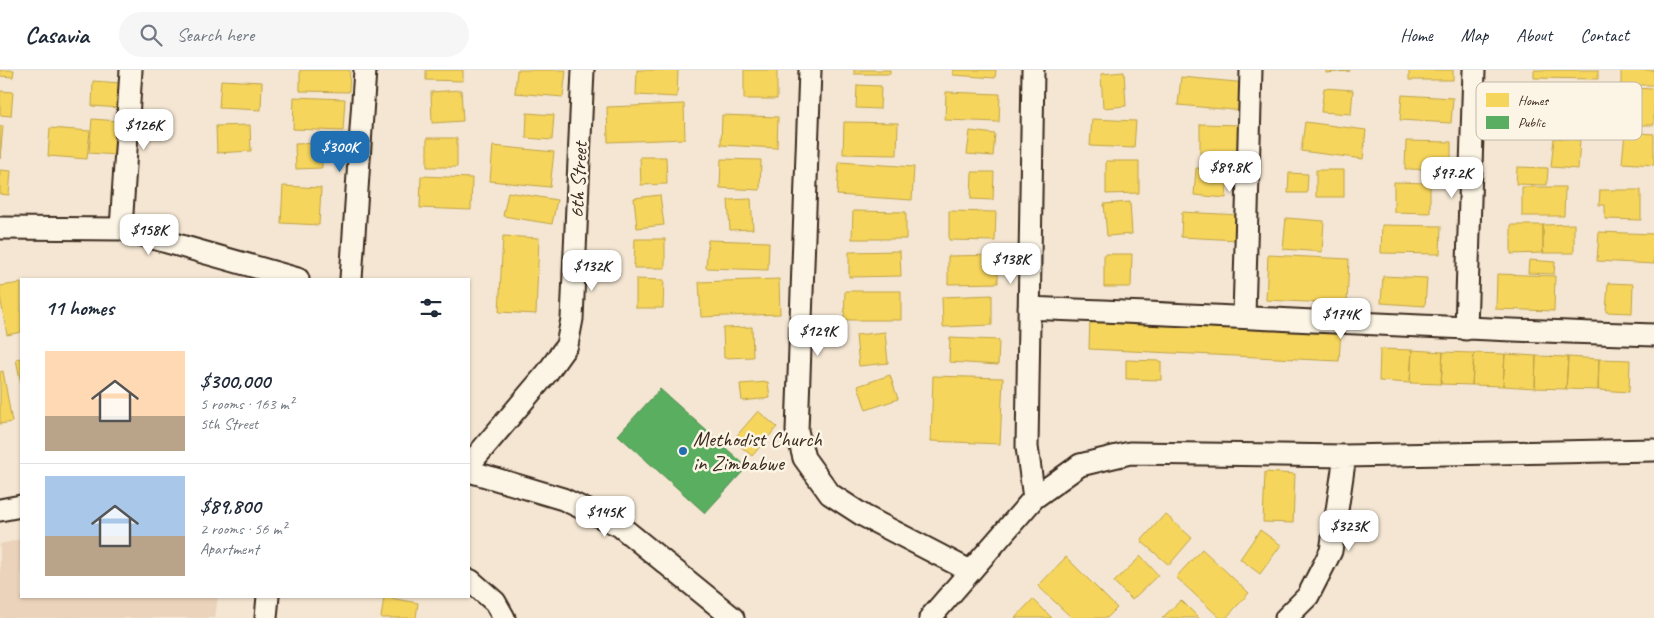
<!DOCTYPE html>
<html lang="en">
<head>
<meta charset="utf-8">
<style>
  body { margin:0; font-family:Caveat,sans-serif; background:#f6f6f7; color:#1f2937; height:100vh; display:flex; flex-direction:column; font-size:19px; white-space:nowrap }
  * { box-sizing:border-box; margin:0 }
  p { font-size:16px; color:#747a83 }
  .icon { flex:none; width:28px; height:28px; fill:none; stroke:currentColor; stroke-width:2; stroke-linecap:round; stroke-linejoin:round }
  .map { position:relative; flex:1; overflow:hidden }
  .sheet { position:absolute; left:20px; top:208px; width:450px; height:320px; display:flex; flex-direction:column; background:#fff; border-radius:0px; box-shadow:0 1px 4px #0004 }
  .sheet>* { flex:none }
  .price { position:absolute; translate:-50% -42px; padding:0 11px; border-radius:10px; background:#fff; color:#222; font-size:16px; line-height:32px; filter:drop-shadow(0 1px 2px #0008) }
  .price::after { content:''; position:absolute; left:50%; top:30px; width:15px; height:11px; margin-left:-8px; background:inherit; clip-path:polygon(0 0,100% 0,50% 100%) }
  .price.on { background:#1f6fb2; color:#fff }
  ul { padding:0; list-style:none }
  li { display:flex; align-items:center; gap:15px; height:125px; padding:0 25px }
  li+li { border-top:1px solid #e0e1e3 }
  li span { display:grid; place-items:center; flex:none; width:140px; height:100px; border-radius:0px; color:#555 }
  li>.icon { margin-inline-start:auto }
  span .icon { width:60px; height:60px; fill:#fffc; stroke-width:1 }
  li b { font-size:21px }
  h2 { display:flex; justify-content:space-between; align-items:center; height:60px; padding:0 25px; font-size:21px }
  header { display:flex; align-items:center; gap:30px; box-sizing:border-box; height:70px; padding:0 25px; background:#fff; border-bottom:1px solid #e0e1e3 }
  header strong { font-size:24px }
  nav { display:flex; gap:28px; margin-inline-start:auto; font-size:18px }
  .search { width:350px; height:45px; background:#f6f6f7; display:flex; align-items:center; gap:12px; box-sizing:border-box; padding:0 18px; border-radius:28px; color:#747a83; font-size:19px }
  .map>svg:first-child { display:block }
</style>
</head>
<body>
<header>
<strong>Casavia</strong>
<div class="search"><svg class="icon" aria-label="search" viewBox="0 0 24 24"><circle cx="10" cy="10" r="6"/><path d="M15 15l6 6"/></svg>Search here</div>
<nav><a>Home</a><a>Map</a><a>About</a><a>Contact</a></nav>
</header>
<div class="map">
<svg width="1654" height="548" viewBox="0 0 1654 548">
  <rect width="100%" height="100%" fill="#f4e6d2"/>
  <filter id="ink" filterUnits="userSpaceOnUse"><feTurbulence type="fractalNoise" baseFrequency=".02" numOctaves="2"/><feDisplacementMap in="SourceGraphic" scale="10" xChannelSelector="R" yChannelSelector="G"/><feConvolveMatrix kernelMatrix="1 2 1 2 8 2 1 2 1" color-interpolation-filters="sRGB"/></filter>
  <g filter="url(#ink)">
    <path fill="#ebd3bb" d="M21 469V526H218L215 548H0V474Z"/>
    <path fill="#f6d55c" stroke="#bea249" d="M0 0H14L13 7 0 6Z
      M300 0H350L349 22 300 21Z
      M426 0H463V11L426 10Z
      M517 0H566L563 27 515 23Z
      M637 0H678L677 27 636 25Z
      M744 0H777V29H744Z
      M854 0H890V4H854Z
      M953 0H996L995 8 953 5Z
      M1326 0H1350V1L1326 3Z
      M1409 0H1453V10H1409Z
      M1534 0H1598V9L1534 8Z
      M1621 0H1654V15H1621Z
      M1124 2 1126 36 1103 38 1101 4Z
      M1181 7 1248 13 1245 41 1178 35Z
      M221 10 262 12 261 40 219 38Z
      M93 11 121 13 120 38 92 36Z
      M857 15 881 16 880 39 856 38Z
      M1324 18 1353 20 1351 44 1321 42Z
      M1631 18 1654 19V55H1630Z
      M461 20 463 51 432 53 431 22Z
      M0 21 13 22 11 46 0 45Z
      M946 22 1000 24 999 52 945 50Z
      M1402 25 1453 28 1451 53 1400 50Z
      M294 27 345 29 343 61 293 59Z
      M684 34 685 69 608 72 607 37Z
      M527 43 554 45 552 70 526 68Z
      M722 45 778 47 777 78 721 75Z
      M92 49 119 51 116 85 89 83Z
      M1092 49 1136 51 1134 78 1090 76Z
      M844 52 898 53 897 85 843 84Z
      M1305 52 1366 60 1363 89 1301 81Z
      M1200 54 1242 55 1241 85 1200 84Z
      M250 55 251 81 217 83 216 56Z
      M0 56H3L0 89Z
      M50 58 90 61 87 89 48 86Z
      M970 61 995 64 993 86 967 84Z
      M1625 62 1654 64V95L1622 93Z
      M427 68H457V97H427Z
      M1554 68 1580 70 1578 99 1551 97Z
      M1406 71 1451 72V100L1405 99Z
      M321 73 322 98 296 99 295 74Z
      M493 76 554 82 550 117 490 111Z
      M640 87H666L667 114 641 115Z
      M721 89 761 90 760 120 720 118Z
      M1106 91H1139V123L1106 124Z
      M839 92 914 97 912 130 837 125Z
      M1517 97 1548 98 1547 115 1516 114Z
      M1196 98 1228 100 1226 128 1194 125Z
      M0 100 11 101 9 125 0 124Z
      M1316 100H1344V127H1316Z
      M972 102H994L993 130 971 129Z
      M1289 103 1308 104 1307 123H1288Z
      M421 106 472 108 471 140 420 138Z
      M1394 112 1430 113V143L1394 142Z
      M283 116 321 118 319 155 281 153Z
      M1522 117H1565L1564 146H1522Z
      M1600 120H1641V150L1605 149V135H1599Z
      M508 122 557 130 552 154 503 146Z
      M660 125 664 155 637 158 634 128Z
      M751 129 753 159 730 160 728 130Z
      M1130 132 1132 164 1107 166 1104 134Z
      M853 141 906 142V169H852Z
      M949 141 996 142 995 171 949 170Z
      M1182 142 1239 145 1238 170 1181 167Z
      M1286 148 1324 151 1322 182 1283 179Z
      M1574 154V183H1543V155Z
      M1382 155 1441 156 1440 184 1381 183Z
      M1511 155H1543V183L1511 184Z
      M1599 162 1654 164V194L1597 191Z
      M503 166 539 168 536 244 499 242Z
      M635 169H665V198H634Z
      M708 170 769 172 768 200 706 198Z
      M900 181 901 206 849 207V182Z
      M1104 184H1132L1131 217H1104Z
      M998 185V213L948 214V186Z
      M1268 185 1349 189 1347 234 1266 230Z
      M1529 190 1555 192 1554 204 1528 203Z
      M1497 204 1555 206 1554 241 1496 239Z
      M1383 206 1427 208 1425 236 1381 233Z
      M636 209 664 210 663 238H636Z
      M779 209 780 244 701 247 699 212Z
      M21 213V262L7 265 0 226V216Z
      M1608 213 1633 214 1632 243 1606 242Z
      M845 221H901V250H844Z
      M992 225V255L943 257 942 227Z
      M1090 248 1341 260 1339 291 1089 279Z
      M752 257 753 287 724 288 723 258Z
      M885 262 888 293 859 296 856 265Z
      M950 268 999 270 998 295 949 292Z
      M1380 279 1412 280 1410 313 1379 311Z
      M1412 280 1443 282 1441 314 1410 313Z
      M1443 282 1474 283 1472 315 1441 314Z
      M1474 283 1505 284 1503 316 1472 315Z
      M1505 284 1536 286 1535 318 1503 316Z
      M1536 286 1568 287 1566 319 1535 318Z
      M1568 287 1599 289 1598 320 1566 319Z
      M21 288V314L16 289Z
      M1599 289 1630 290 1629 322 1598 320Z
      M1126 290 1161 291V310L1126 309Z
      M3 301 12 352 0 354V302Z
      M890 305 898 329 866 340 858 316Z
      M933 306 1003 308 1000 374 931 371Z
      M768 312 770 328 742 331 740 314Z
      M758 341 777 357 752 386 733 370Z
      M1265 402 1295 404 1293 453 1263 452Z
      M1165 444 1192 468 1169 495 1141 471Z
      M1260 460 1281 475 1260 504 1240 489Z
      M1202 479 1249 523 1226 548H1220L1176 507Z
      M1141 486 1158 505 1132 530 1114 512Z
      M1066 487 1117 538 1107 548H1072L1038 516Z
      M384 527 418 533 416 548H381Z
      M1033 529 1052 548H1015Z
      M1181 530 1199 548H1162Z"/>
    <path fill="#5aae61" stroke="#51864d" d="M660 319 747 397 705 443 618 365Z"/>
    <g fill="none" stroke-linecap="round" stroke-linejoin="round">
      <g stroke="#3b2a1e" stroke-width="25">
        <path id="minor" d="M810 0 797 361 804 388 830 424 864 446 970 501
          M1033 0 1027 377 1034 428
          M0 158 121 159 298 209
          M121 159 131 0
          M351 209 365 0
          M1029 238C1237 246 1445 259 1654 265
          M1244 246 1251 0
          M1466 259 1474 0
          M469 395 547 303 567 275 572 249 583 0
          M469 401 563 429 620 456 733 548
          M0 440 21 436
          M469 510 471 511 495 532 504 548
          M266 548 268 526
          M930 548 1034 428 1080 395 1130 383 1345 386 1654 380
          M1286 548 1308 526 1331 481 1345 386"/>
      </g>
      <use href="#minor" stroke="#fcf5e5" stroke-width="21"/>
    </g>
  </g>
  <circle fill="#1f6fb2" stroke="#fcf5e5" stroke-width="2" cx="683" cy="381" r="5"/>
  <g text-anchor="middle" stroke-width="5" stroke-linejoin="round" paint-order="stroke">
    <g font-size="21" fill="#3b2a1e" stroke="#fcf5e5">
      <text transform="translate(578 110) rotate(-87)" y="7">6th Street</text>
    </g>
    <g font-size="21" fill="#3b2a1e" stroke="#fcf5e5" text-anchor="start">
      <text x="693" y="376">Methodist Church<tspan x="693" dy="24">in Zimbabwe</tspan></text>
    </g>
  </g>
  <rect x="1476" y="12" width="166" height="58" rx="8" fill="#fcf5e5" stroke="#c2b8a9" stroke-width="1"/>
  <rect x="1486" y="23" width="23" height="14" fill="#f6d55c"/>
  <rect x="1486" y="46" width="23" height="13" fill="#5aae61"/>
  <g font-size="14" fill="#3b2a1e">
    <text x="1518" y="35">Homes</text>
    <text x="1518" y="57">Public</text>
  </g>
</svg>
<b class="price" style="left:144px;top:81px">$126K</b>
<b class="price on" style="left:340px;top:103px">$300K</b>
<b class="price" style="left:1230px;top:123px">$89.8K</b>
<b class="price" style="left:1452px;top:129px">$97.2K</b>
<b class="price" style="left:149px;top:186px">$158K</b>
<b class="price" style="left:1011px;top:215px">$138K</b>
<b class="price" style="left:592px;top:222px">$132K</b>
<b class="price" style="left:1341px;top:270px">$174K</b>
<b class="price" style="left:818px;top:287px">$129K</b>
<b class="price" style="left:605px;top:468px">$145K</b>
<b class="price" style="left:1349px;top:482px">$323K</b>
<section class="sheet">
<h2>11 homes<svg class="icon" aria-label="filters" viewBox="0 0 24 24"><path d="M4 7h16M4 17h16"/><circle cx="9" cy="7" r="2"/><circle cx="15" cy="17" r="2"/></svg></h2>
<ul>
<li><span style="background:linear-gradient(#ffd9b3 65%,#b9a48a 0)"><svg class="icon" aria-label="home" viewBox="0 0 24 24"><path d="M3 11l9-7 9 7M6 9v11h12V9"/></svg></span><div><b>$300,000</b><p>5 rooms · 163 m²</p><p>5th Street</p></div></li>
<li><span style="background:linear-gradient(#a9c7e8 60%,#b9a48a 0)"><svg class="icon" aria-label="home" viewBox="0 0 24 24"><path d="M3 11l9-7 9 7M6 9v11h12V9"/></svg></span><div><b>$89,800</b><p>2 rooms · 56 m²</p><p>Apartment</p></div></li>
</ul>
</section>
</div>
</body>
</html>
